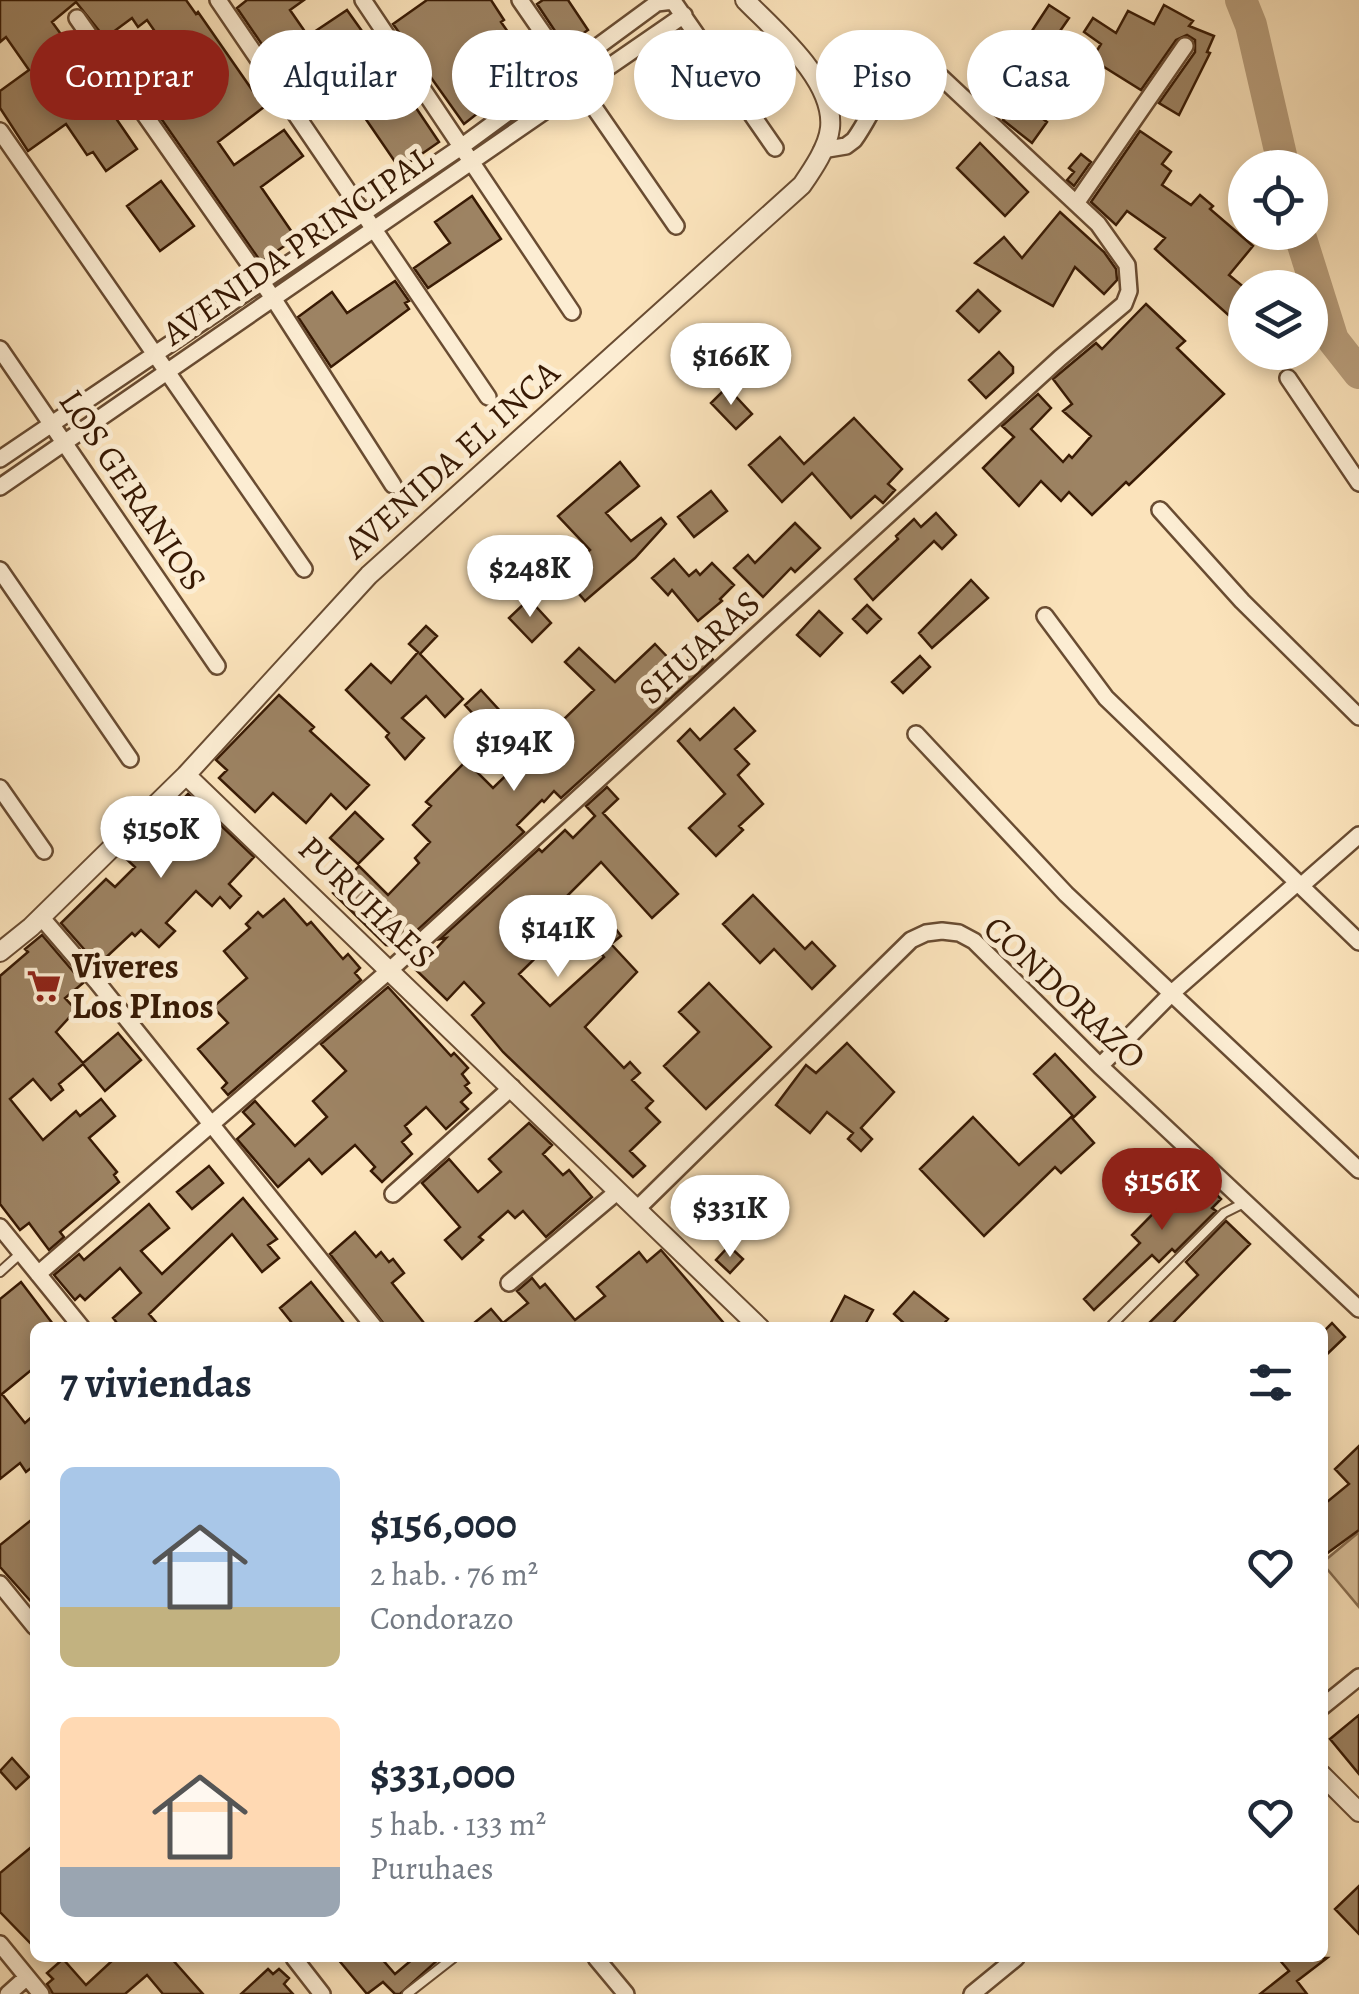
<!DOCTYPE html>
<html lang="es">
<head>
<meta charset="utf-8">
<style>
  body { margin:0; font-family:Alegreya,serif; background:#f6f6f7; color:#1f2937; height:100vh; display:flex; flex-direction:column; font-size:38px; white-space:nowrap }
  * { box-sizing:border-box; margin:0 }
  p { font-size:32px; color:#747a83 }
  .icon { flex:none; width:55px; height:55px; fill:none; stroke:currentColor; stroke-width:2; stroke-linecap:round; stroke-linejoin:round }
  .map { position:relative; flex:1; overflow:hidden }
  .details { position:absolute; left:30px; top:1322px; width:1298px; height:640px; display:flex; flex-direction:column; background:#fff; border-radius:15px; box-shadow:0 5px 15px #0003 }
  .details>* { flex:none }
  .top-card { position:absolute; left:30px; top:30px; width:1300px; height:90px; display:flex; gap:20px }
  .fabs { position:absolute; left:1228px; top:150px; display:grid; gap:20px }
  .fabs a { display:grid; place-items:center; width:100px; height:100px; border-radius:50%; background:#fff; box-shadow:0 5px 15px #0003; font-size:50px }
  .price { position:absolute; translate:-50% -85px; padding:0 22px; border-radius:35px; background:#fff; color:#222; font-size:32px; line-height:65px; filter:drop-shadow(0 2px 5px #0008) }
  .price::after { content:''; position:absolute; left:50%; top:60px; width:30px; height:22px; margin-left:-15px; background:inherit; clip-path:polygon(0 0,100% 0,50% 100%) }
  .price.on { background:#8f2418; color:#fff }
  ul { padding:0; list-style:none }
  li { display:flex; align-items:center; gap:30px; height:250px; padding:0 30px }
  li span { display:grid; place-items:center; flex:none; width:280px; height:200px; border-radius:15px; color:#555 }
  li>.icon { margin-inline-start:auto }
  span .icon { width:120px; height:120px; fill:#fffc; stroke-width:1 }
  li b { font-size:42px }
  h2 { display:flex; justify-content:space-between; align-items:center; height:120px; padding:0 30px; font-size:42px }
  .chip { padding:0 35px; border-radius:45px; background:#fff; box-shadow:0 5px 15px #0003; font-size:35px; line-height:90px }
  .chip.on { background:#8f2418; color:#fff }
  .map>svg:first-child { display:block }
</style>
</head>
<body>
<div class="map">
<svg width="1359" height="1994" viewBox="0 0 1359 1994">
  <rect width="100%" height="100%" fill="#fbe3bb"/>
  <filter id="stains"><feTurbulence type="fractalNoise" baseFrequency=".002" numOctaves="4"/><feColorMatrix values="0 0 0 0 .2 0 0 0 0 .09 0 0 0 0 .02 0 0 0 .5 -.17"/></filter>
  <radialGradient id="worn" r=".72"><stop offset=".6" stop-color="#630" stop-opacity="0"/><stop offset="1" stop-color="#630" stop-opacity=".3"/></radialGradient>
  <path fill="#dac19c" stroke="#896e50" stroke-width="2.5" d="M1359 1532V1607L1322 1563Z"/>
  <g fill="none" stroke-linecap="round" stroke-linejoin="round">
    <path stroke="#b99f7d" stroke-width="32" d="M1241 0 1251 25 1284 168
      M1299 232 1333 340 1359 373"/>
  </g>
  <path fill="#9d8363" stroke="#381a04" stroke-width="2.5" d="M0 0H186L196 14 198 12 264 107 218 142 234 165 284 130 303 156 261 187 296 238 261 262 128 71 165 46 147 20 138 27 132 18 105 38 76 2 52 22 101 89 109 84 123 103 114 109 116 112 113 114 137 149 106 171 93 152 87 155 66 124 28 151 0 108V91L29 70 6 37 0 42Z
    M247 0H304L290 10 308 36 347 10 384 62 310 115 294 91 322 71 319 68 326 63 309 37 274 62 237 8Z
    M427 0H491L504 20 501 22 534 69 464 124 393 24Z
    M543 0H568L588 30 565 46 537 4Z
    M1049 5 1069 18 1049 47 1030 34Z
    M1164 5 1193 21 1189 26 1214 36 1207 52 1210 53 1179 115 1159 103 1195 52V40L1187 35 1176 40 1141 90 1104 67 1083 101 1071 93 1101 44 1084 32 1093 18 1116 33 1128 11 1154 24Z
    M1001 59 1030 80 1034 75 1052 86 1034 112 1047 122 1032 143 1003 120 1011 110 995 98 1001 91 986 80Z
    M402 87 439 142 400 169 363 115Z
    M1140 131 1171 152 1162 164 1171 171 1162 185 1191 205 1200 195 1213 206 1210 209 1253 246 1229 275 1245 288V330L1155 249 1165 238 1127 211 1116 225 1091 202Z
    M980 143 1028 192 1005 216 957 168Z
    M1081 154 1091 162 1074 186 1067 180 1074 172 1069 168Z
    M161 181 194 226 160 251 127 206Z
    M472 196 501 239 428 288 414 268 450 243 435 222Z
    M1060 212 1104 252 1116 269 1117 280 1104 294 1075 267 1053 306 975 263 1004 237 1022 258Z
    M395 281 409 301 405 303 409 309 331 367 298 317 332 292 347 313Z
    M978 290 1000 311 979 332 957 311Z
    M1146 304 1185 341 1177 348 1224 394 1129 485 1126 482 1092 515 1069 492 1061 501 1041 481 1019 506 983 468 1014 437 1002 426 1038 394 1051 408 1031 429 1063 462 1069 455 1072 458 1091 436 1063 411 1072 404 1053 379 1096 343 1102 349Z
    M999 352 1013 367V373L986 398 969 380Z
    M727 387 752 414 736 429 711 403Z
    M854 418 902 469 888 484 895 490 883 503 875 496 851 518 812 473 782 502 749 465 780 437 804 464Z
    M620 462 639 486 606 513 631 541 661 518 666 524 635 558 585 601 562 574 590 550 558 516Z
    M711 491 727 511 694 537 678 517Z
    M936 513 956 535 942 549 934 541 873 600 855 579 898 539 896 536 914 519 921 527Z
    M795 523 820 548 795 572 791 568 763 597 734 568 748 555 755 563Z
    M674 559 689 576 696 570 700 575 712 563 734 585 720 599 722 601 698 621 672 590 668 595 652 578Z
    M971 580 988 598 932 648 919 633Z
    M529 599 551 623 532 642 509 618Z
    M867 605 881 619 867 633 853 619Z
    M819 611 842 633 820 656 797 635Z
    M426 626 437 636 420 654 463 699 445 717 426 696 402 718 424 738 405 759 386 737 389 733 346 690 371 664 391 683 418 652 409 644Z
    M655 644 678 668 703 648 713 660 561 798 554 791 544 802 542 800 517 825 524 832 399 947 386 945 333 893 359 866 388 895 419 863 415 858 430 842 413 825 431 806 426 802 466 761 493 788 594 690 565 662 579 648 615 682Z
    M920 656 930 667 903 693 892 682Z
    M481 690 501 712 485 727 465 705Z
    M279 695 314 727 310 731 369 785 346 809 331 794 306 823 273 793 255 812 219 778 227 770 216 760Z
    M734 708 755 731 735 749 749 764 738 775 763 804 739 826 743 830 716 856 689 828 725 794 678 741 690 729 700 740Z
    M607 787 618 799 603 813 678 894 652 918 601 862 562 901 565 904 556 913 569 925 519 974 550 1006 604 957 584 932 606 916 621 936 611 944 637 972 585 1027 624 1068 630 1062 640 1073 632 1080 653 1101 646 1108 660 1122 630 1151 645 1166 633 1177 503 1052 472 1015 484 1003 464 982 447 1000 416 970 446 938 440 939 539 849 542 852 565 830 573 838 595 816 586 806Z
    M188 794 254 857 229 884 241 896 230 908 220 897 212 906 196 891 166 923 175 931 159 947 141 930 135 936 132 933 98 965 61 923 106 879 115 887 135 867 122 855 147 831 149 833Z
    M355 812 383 839 358 864 330 838Z
    M753 895 805 949 812 942 835 966 812 989 774 949 760 963 723 924Z
    M284 899 307 925 311 922 343 959 348 954 360 968 355 973 361 980 228 1095 222 1088 227 1083 198 1049 228 1023 213 1007 247 978 224 951 250 928 246 924 258 912 263 917Z
    M42 935 83 983 65 998 76 1010 56 1032 83 1063 118 1033 141 1060 105 1091 83 1064 59 1084 63 1090 51 1100 33 1079 10 1099 43 1140 76 1111 80 1116 101 1099 115 1116 89 1138 117 1172 114 1175 119 1182 60 1232 64 1237 49 1250 29 1223 20 1230 0 1204V976L28 952 25 949Z
    M709 983 771 1047 706 1109 664 1066 699 1032 679 1012Z
    M388 987 451 1056 454 1053 468 1068 462 1074 469 1083 465 1086 471 1093 461 1102 468 1109 446 1129 426 1107 405 1126 411 1134 402 1142 412 1154 382 1182 371 1171 375 1167 355 1145 322 1174 309 1159 278 1187 237 1139 254 1124 243 1112 255 1101 295 1146 327 1117 313 1101 346 1071 321 1044Z
    M847 1043 894 1092 861 1128 872 1139 861 1151 848 1139 853 1133 827 1112 810 1133 776 1105 806 1065 816 1073Z
    M1055 1054 1095 1097 1074 1117 1034 1074Z
    M973 1117 1019 1165 1071 1117 1094 1143 1061 1173 1055 1167 984 1236 920 1169Z
    M529 1123 552 1145 543 1154 563 1175 569 1170 592 1197 546 1237 523 1211 515 1218 508 1211 479 1237 483 1240 462 1259 445 1240 460 1227 422 1183 449 1159 478 1192 501 1172 489 1159Z
    M209 1166 223 1183 192 1209 177 1192Z
    M1194 1172 1221 1199 1212 1208 1216 1211 1175 1252 1172 1249 1159 1262 1152 1255 1094 1310 1084 1299 1140 1243 1132 1235Z
    M243 1198 277 1239 268 1245 279 1258 262 1272 232 1234 149 1314 161 1328H121L113 1318 141 1293 120 1268 85 1300 80 1295 75 1300 54 1275 79 1254 84 1260 149 1204 169 1228 141 1251 162 1274Z
    M1226 1221 1250 1244 1168 1328H1144L1198 1275 1186 1262Z
    M355 1232 376 1257 381 1252 389 1262 393 1259 404 1273 392 1283 428 1328H387L330 1254Z
    M729 1246 743 1259 730 1273 716 1260Z
    M661 1250 728 1328H468L491 1309 503 1323 528 1303 517 1291 532 1278 540 1288 545 1284 575 1320 605 1296 597 1287 639 1252 647 1262Z
    M21 1282 56 1328H35V1367L2 1394 25 1423 35 1414V1465L26 1472 20 1463 0 1479V1299Z
    M311 1282 348 1328H296L280 1308Z
    M914 1292 948 1319 940 1328H909L894 1314Z
    M845 1296 873 1310 863 1328H828Z
    M1332 1323 1345 1337 1322 1359V1333Z
    M1359 1446V1530L1322 1557V1506L1349 1484 1335 1469Z
    M35 1517V1606L0 1567V1545Z
    M1359 1715V1774L1330 1739Z
    M12 1758 29 1777 16 1789 0 1771Z
    M35 1844V1948L0 1912V1873Z
    M1359 1886V1934L1335 1909Z
    M115 1958H171L203 1994H163L147 1975 125 1994H53L47 1984 53 1979 47 1973 63 1959 86 1985Z
    M337 1958H381L395 1974 414 1958H440L400 1994H395L383 1982 367 1994Z
    M1278 1958H1327L1297 1981 1307 1994H1260L1289 1971Z
    M268 1969 273 1974 279 1969 289 1978 284 1984 293 1994H241Z"/>
  <g fill="none" stroke-linecap="round" stroke-linejoin="round">
    <g stroke="#694c32" stroke-width="12">
      <path id="service" d="M0 1272 21 1253
        M1112 1325 1224 1213 1244 1203
        M407 1994 453 1958"/>
    </g>
    <g stroke="#694c32" stroke-width="20">
      <path id="minor" d="M218 0 488 397
        M363 0 572 312
        M520 0 676 226
        M77 18 273 298 393 485
        M0 131 304 569
        M1077 202 1185 46
        M0 349 217 666
        M1288 378 1359 483
        M0 459 461 147 657 3 673 1 775 148
        M0 487 684 15
        M1160 510 1242 601 1359 717
        M0 570 130 759
        M1045 616 1106 698 1359 942
        M916 734 1066 894 1359 1170
        M0 788 44 851
        M41 917 97 982 375 1328
        M1100 1066 1173 992 1297 883 1302 885 1359 835
        M393 1194 512 1087
        M637 1209 911 940 926 933 942 931 959 933 974 941 1100 1066 1359 1309
        M0 1227 82 1328
        M38 1274 391 969 1060 358 1124 304 1129 291 1127 265 1098 224 941 77C889 50 880 105 854 140L846 146 822 150
        M509 1283 618 1191
        M0 1584 35 1627
        M1322 1707 1359 1677
        M0 1944 41 1994
        M294 1958 322 1994
        M596 1958 626 1994
        M8 1994 27 1977
        M972 1994 1016 1958"/>
    </g>
    <g stroke="#694c32" stroke-width="22">
      <path id="tertiary" d="M186 775 760 1328
        M0 952 31 927 186 775 369 575 802 185C813 169 828 147 830 128 835 80 775 31 745 0
        M1322 1775 1359 1812"/>
    </g>
    <use href="#service" stroke="#fcedd3" stroke-width="8"/>
    <use href="#minor" stroke="#fcedd3" stroke-width="15"/>
    <use href="#tertiary" stroke="#fcedd3" stroke-width="18"/>
  </g>
  <defs>
    <g id="supermarket-bare" transform="scale(2.7)"><path d="M-6-5.5h2.5l.6 2H6L4.5 2H-2.5L-4.4-4H-6ZM-1.5 3.2a1.3 1.3 0 1 0 .1 0ZM3 3.2a1.3 1.3 0 1 0 .1 0Z" fill="#8f2418" stroke="#fcedd3" stroke-width="2.5" paint-order="stroke"/></g>
  </defs>
  <g fill-rule="evenodd">
    <use href="#supermarket-bare" x="44" y="986"/>
  </g>
  <g text-anchor="middle" stroke-width="10" stroke-linejoin="round" paint-order="stroke">
    <g font-size="35" fill="#381a04" stroke="#fcedd3">
      <text transform="translate(297 245) rotate(-35)" y="12">AVENIDA PRINCIPAL</text>
      <text transform="translate(451 459) rotate(-42)" y="12">AVENIDA EL INCA</text>
      <text transform="translate(133 490) rotate(56)" y="12">LOS GERANIOS</text>
      <text transform="translate(699 647) rotate(-42)" y="12">SHUARAS</text>
      <text transform="translate(367 902) rotate(44)" y="12">PURUHAES</text>
      <text transform="translate(1065 992) rotate(43)" y="12">CONDORAZO</text>
    </g>
    <g font-size="35" font-weight="bold" fill="#381a04" stroke="#fcedd3" text-anchor="start">
      <text x="72" y="978">Viveres<tspan x="72" dy="40">Los PInos</tspan></text>
    </g>
  </g>
  <rect width="100%" height="100%" filter="url(#stains)"/>
  <rect width="100%" height="100%" fill="url(#worn)"/>
</svg>
<div class="fabs">
<a><svg class="icon" aria-label="locate" viewBox="0 0 24 24"><circle cx="12" cy="12" r="6"/><path d="M12 2v4M12 18v4M2 12h4M18 12h4"/></svg></a>
<a><svg class="icon" aria-label="layers" viewBox="0 0 24 24"><path d="M12 4l9 5-9 5-9-5zM3 14l9 5 9-5"/></svg></a>
</div>
<b class="price" style="left:731px;top:408px">$166K</b>
<b class="price" style="left:530px;top:620px">$248K</b>
<b class="price" style="left:514px;top:794px">$194K</b>
<b class="price" style="left:161px;top:881px">$150K</b>
<b class="price" style="left:558px;top:980px">$141K</b>
<b class="price on" style="left:1162px;top:1233px">$156K</b>
<b class="price" style="left:730px;top:1260px">$331K</b>
<div class="top-card">
<a class="chip on">Comprar</a>
<a class="chip">Alquilar</a>
<a class="chip">Filtros</a>
<a class="chip">Nuevo</a>
<a class="chip">Piso</a>
<a class="chip">Casa</a>
</div>
<section class="details">
<h2>7 viviendas<svg class="icon" aria-label="filters" viewBox="0 0 24 24"><path d="M4 7h16M4 17h16"/><circle cx="9" cy="7" r="2"/><circle cx="15" cy="17" r="2"/></svg></h2>
<ul>
<li><span style="background:linear-gradient(#a9c7e8 70%,#c2b280 0)"><svg class="icon" aria-label="home" viewBox="0 0 24 24"><path d="M3 11l9-7 9 7M6 9v11h12V9"/></svg></span><div><b>$156,000</b><p>2 hab. · 76 m²</p><p>Condorazo</p></div><svg class="icon" aria-label="heart" viewBox="0 0 24 24"><path d="M12 20l-8-8c-3-5 5-10 8-4 3-6 11-1 8 4z"/></svg></li>
<li><span style="background:linear-gradient(#ffd9b3 75%,#9aa5b1 0)"><svg class="icon" aria-label="home" viewBox="0 0 24 24"><path d="M3 11l9-7 9 7M6 9v11h12V9"/></svg></span><div><b>$331,000</b><p>5 hab. · 133 m²</p><p>Puruhaes</p></div><svg class="icon" aria-label="heart" viewBox="0 0 24 24"><path d="M12 20l-8-8c-3-5 5-10 8-4 3-6 11-1 8 4z"/></svg></li>
</ul>
</section>
</div>
</body>
</html>
